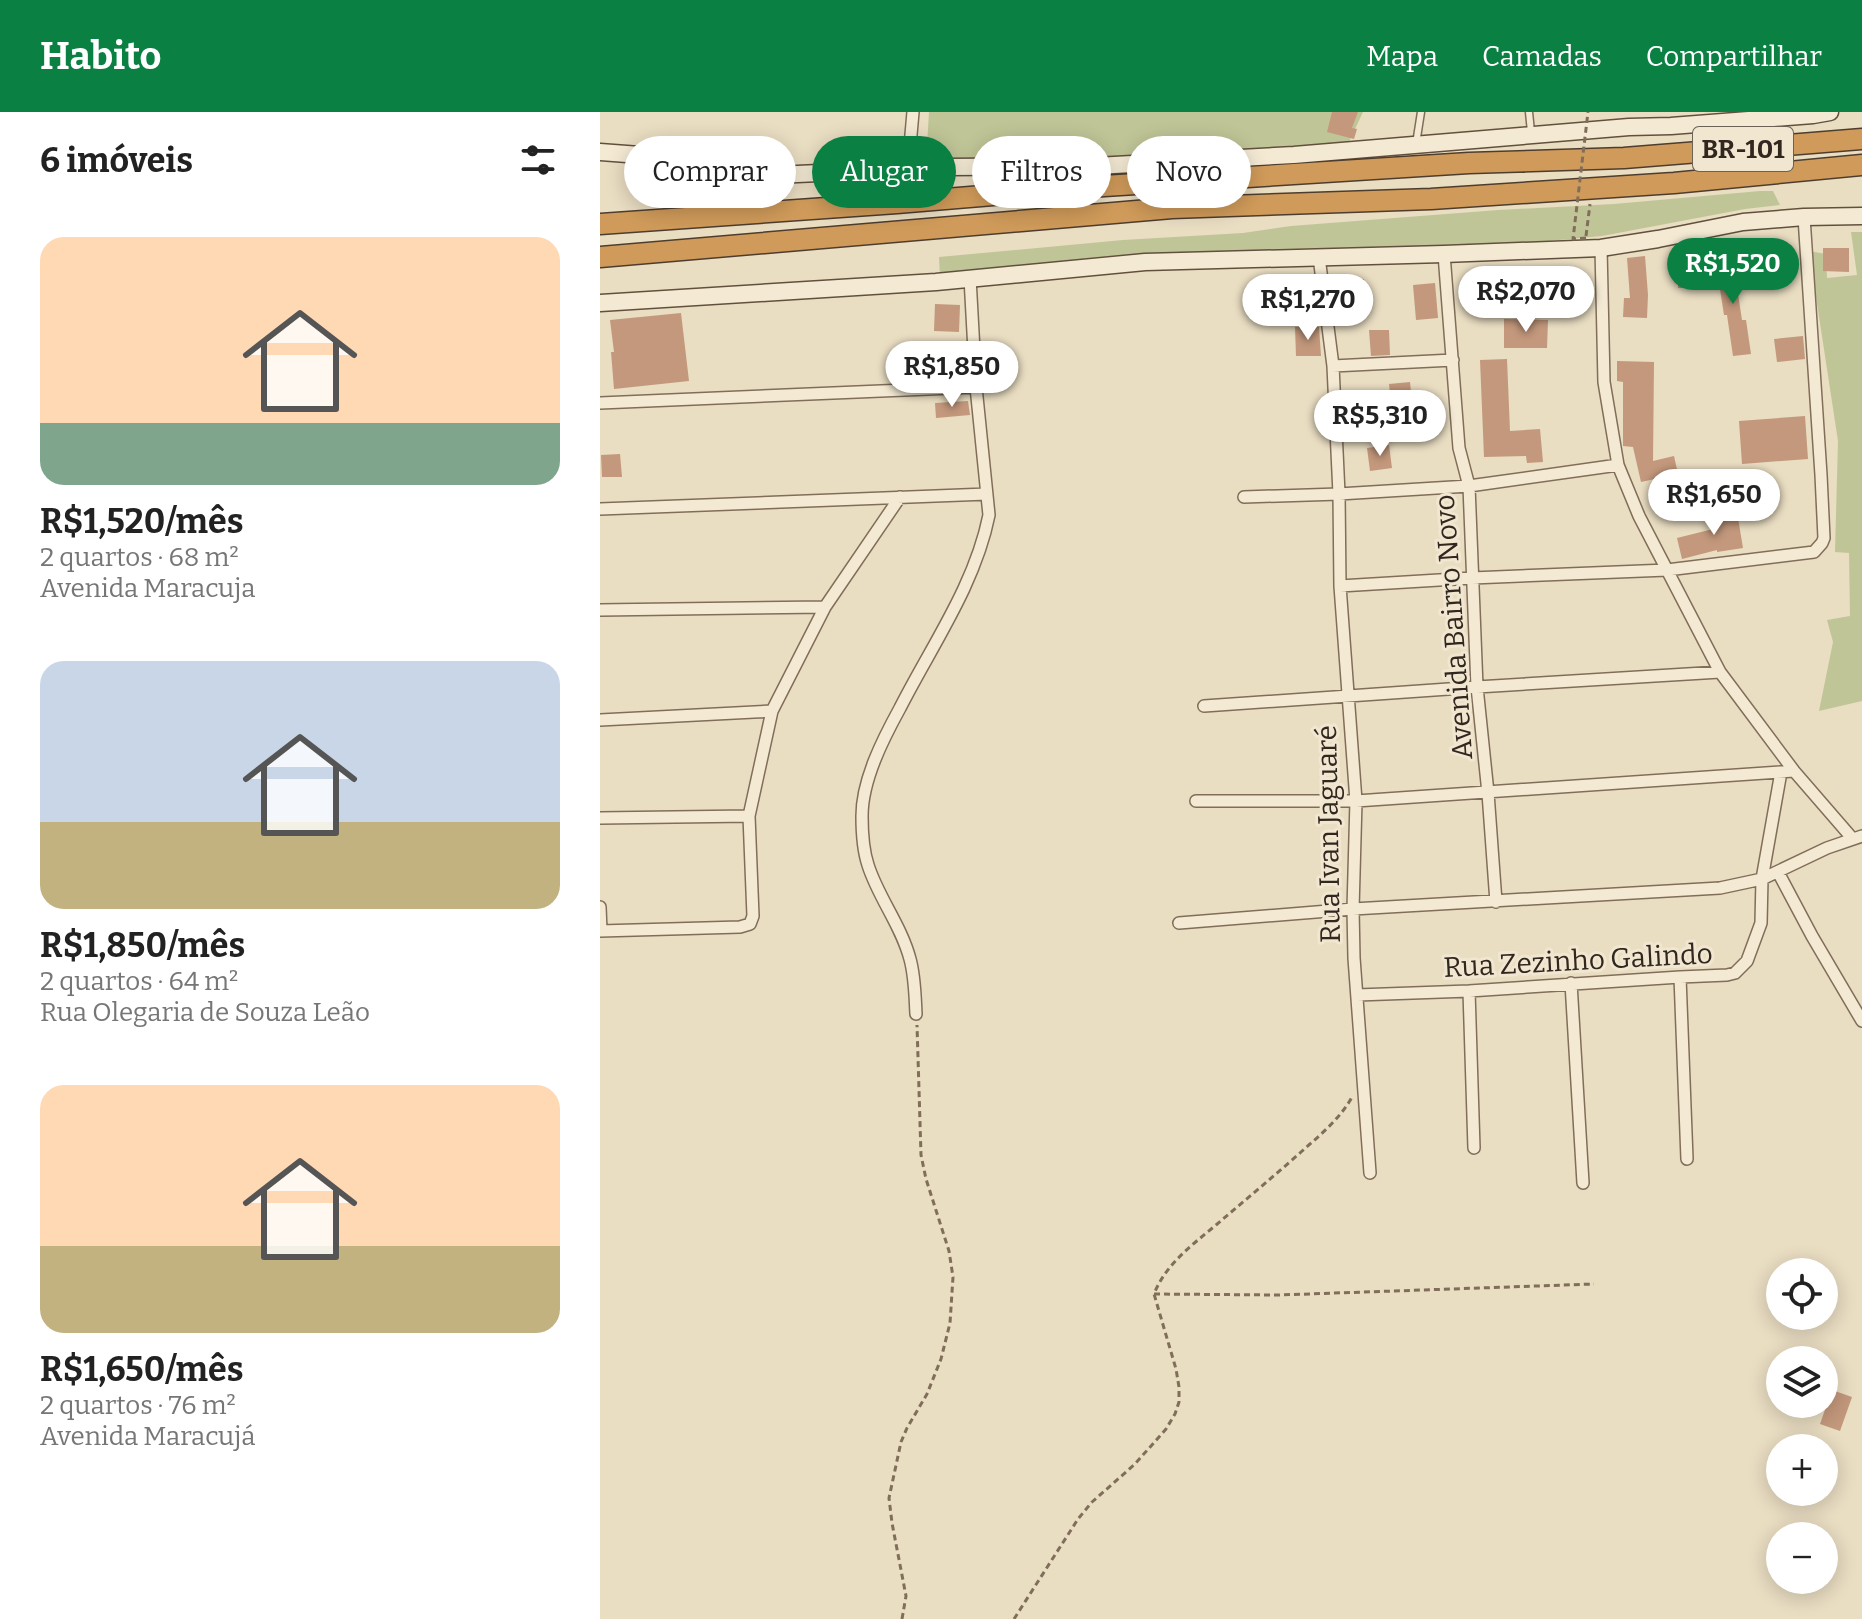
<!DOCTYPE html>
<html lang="pt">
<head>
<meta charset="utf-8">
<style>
  body { margin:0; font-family:Bitter,serif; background:#f2f2f2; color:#222; height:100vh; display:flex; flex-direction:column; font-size:30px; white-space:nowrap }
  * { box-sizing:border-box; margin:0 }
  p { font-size:26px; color:#767676 }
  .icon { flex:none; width:44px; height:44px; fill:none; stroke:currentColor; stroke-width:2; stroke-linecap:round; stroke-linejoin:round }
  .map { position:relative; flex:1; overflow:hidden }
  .details { display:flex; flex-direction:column; background:#fff; width:600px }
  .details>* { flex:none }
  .hud { position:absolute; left:24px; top:24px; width:760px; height:72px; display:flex; gap:16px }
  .tools { position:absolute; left:1166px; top:1146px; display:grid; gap:16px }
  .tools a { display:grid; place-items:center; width:72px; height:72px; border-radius:50%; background:#fff; box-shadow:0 4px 20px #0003; font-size:40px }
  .price { position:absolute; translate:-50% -68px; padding:0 18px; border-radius:28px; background:#fff; color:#222; font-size:26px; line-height:52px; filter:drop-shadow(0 2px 4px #0008) }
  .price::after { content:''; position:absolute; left:50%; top:48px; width:24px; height:18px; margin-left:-12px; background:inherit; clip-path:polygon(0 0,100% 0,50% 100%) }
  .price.on { background:#0b8043; color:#fff }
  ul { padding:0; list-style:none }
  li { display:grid; align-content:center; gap:16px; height:424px; padding:0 40px }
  li span { display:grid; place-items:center; height:248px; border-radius:24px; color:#555 }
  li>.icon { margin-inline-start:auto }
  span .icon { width:144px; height:144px; fill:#fffc; stroke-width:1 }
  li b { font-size:34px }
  h2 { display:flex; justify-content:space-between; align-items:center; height:96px; padding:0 40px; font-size:34px }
  .pill { padding:0 28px; border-radius:36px; background:#fff; box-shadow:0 4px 20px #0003; font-size:28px; line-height:72px }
  .pill.on { background:#0b8043; color:#fff }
  header { display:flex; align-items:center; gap:48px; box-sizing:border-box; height:112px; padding:0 40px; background:#0b8043; color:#fff }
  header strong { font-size:38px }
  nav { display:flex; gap:44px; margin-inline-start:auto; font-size:28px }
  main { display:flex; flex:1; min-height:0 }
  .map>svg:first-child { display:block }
</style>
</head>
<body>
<header>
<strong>Habito</strong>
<nav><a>Mapa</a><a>Camadas</a><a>Compartilhar</a></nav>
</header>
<main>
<section class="details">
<h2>6 imóveis<svg class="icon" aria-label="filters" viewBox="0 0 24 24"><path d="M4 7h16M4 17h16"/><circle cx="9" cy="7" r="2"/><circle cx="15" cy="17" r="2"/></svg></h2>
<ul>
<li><span style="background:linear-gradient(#ffd9b3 75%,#7fa58c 0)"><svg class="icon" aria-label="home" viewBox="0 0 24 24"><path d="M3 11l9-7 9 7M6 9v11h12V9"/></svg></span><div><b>R$1,520/mês</b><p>2 quartos · 68 m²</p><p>Avenida Maracuja</p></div></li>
<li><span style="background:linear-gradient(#c9d6e8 65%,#c2b280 0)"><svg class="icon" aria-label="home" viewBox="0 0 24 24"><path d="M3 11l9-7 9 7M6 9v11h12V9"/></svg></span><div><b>R$1,850/mês</b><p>2 quartos · 64 m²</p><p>Rua Olegaria de Souza Leão</p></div></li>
<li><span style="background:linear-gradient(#ffd9b3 65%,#c2b280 0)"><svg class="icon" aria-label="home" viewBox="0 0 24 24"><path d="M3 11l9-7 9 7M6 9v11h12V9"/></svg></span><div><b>R$1,650/mês</b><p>2 quartos · 76 m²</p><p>Avenida Maracujá</p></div></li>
</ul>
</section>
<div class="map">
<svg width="1262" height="1507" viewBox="0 0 1262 1507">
  <rect width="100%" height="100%" fill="#e9ddc2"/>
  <path fill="#c0c597" d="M329 0H763L748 32 468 53 326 50Z
    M1160 79H1173L1180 93 1145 97 1002 124 852 138 340 166 339 145 523 128 643 121 691 114 898 98 1014 92Z
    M1251 120H1262V589L1219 599 1233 530 1227 508 1250 504 1249 441 1235 440 1238 329 1209 139 1226 142 1227 166 1257 163Z"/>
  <path fill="#c3987c" d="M732 0H758L752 16 757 17 754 27 727 20Z
    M1223 136H1249V160L1223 159Z
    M1132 143 1142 208H1146L1151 242 1133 244 1127 203H1124L1115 145Z
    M1045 144 1048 183 1047 206 1023 205 1024 186H1030L1027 146Z
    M1079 151 1095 152V176H1078Z
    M764 167 768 203 743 205 740 169Z
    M835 171 838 206 816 208 813 173Z
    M335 192 360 193 359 220 334 219Z
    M81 201 89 269 14 277 11 240H14L10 208Z
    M904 207 948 208 947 236H904Z
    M695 215H719L721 244H696Z
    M769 218H789L790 243 771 244Z
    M1203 224 1205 247 1177 250 1174 227Z
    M907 247 910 319 940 317 943 350 927 351 926 344 884 345 880 248Z
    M1017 249 1054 250 1053 349 1074 344 1078 362 1041 370 1033 335 1023 334V270L1017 269Z
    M810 270 813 299 792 301 789 272Z
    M368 289 370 303 336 306 335 291Z
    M1205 304 1208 347 1142 352 1139 309Z
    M789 333 792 356 770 359 767 336Z
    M20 342 22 365H2L1 343Z
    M1137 400 1143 436 1117 440V438L1082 447 1077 426 1113 417 1111 404Z
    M1232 1278 1252 1285 1240 1319 1220 1312Z"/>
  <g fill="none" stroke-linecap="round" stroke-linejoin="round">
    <g stroke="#806e5b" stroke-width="9">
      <path id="lane" d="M929 0 931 20
        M816 32 821 0"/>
    </g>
    <g stroke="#806e5b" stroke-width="14">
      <path id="street" d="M308 57 313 0
        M1001 136 1004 270 1018 353 1039 404 1120 560 1194 659 1252 726
        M844 142 859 336 869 374 877 575 888 681 896 790
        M719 145 733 254 739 382 740 474 756 689 753 797 754 846 770 1061
        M733 254 853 248
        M0 291 376 275
        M644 385 739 382 869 374 1018 353
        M0 397 387 382
        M740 474 872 466 1067 458 1214 440 1222 431 1224 426 1221 363 1204 105
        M0 498 225 495
        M604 594 877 575 1120 560
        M0 608 172 599
        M596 689H756L1194 659
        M0 706 149 704
        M1178 760 1212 824 1262 909
        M0 795 1 819
        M579 811 753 797 1120 776 1162 767 1227 736 1262 724
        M0 819 140 815 150 812 153 804 149 704 172 599 225 495 300 385
        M1080 865 1087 1047
        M971 871 983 1071
        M869 879 874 1036
        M757 883 869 879 1080 865 1127 863 1135 861 1147 849 1161 811 1162 767 1181 660
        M316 902C315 884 315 865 310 847 301 813 278 785 268 753 263 738 262 720 262 704 262 668 283 627 300 596 332 533 375 473 389 403L376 275 370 166"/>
    </g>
    <g stroke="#62503e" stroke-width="19">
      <path id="secondary" d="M0 40 40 43 155 63H176L347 55 496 54 694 43 1029 15 1071 14 1213 3 1230 0
        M0 191 336 170 545 150 844 142 1001 136 1058 127 1143 110 1204 105 1262 104"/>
    </g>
    <g stroke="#4e3d2f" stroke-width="23">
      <path id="highway" d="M0 112 297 91 504 74 869 51 1024 46 1262 27
        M0 145 572 96 831 87 1074 71 1262 53"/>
    </g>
    <path stroke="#806e5b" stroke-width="3" stroke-dasharray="6 4" stroke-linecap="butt" d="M986 124 990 92
      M554 1182 679 1183 994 1172
      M302 1507 306 1484 292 1411 289 1386 301 1330 307 1316 327 1282 341 1247 350 1211 353 1165 349 1139 326 1067 321 1043 317 913
      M414 1507 478 1407 492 1390 535 1352 566 1317 575 1302 579 1290V1275L576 1257 554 1182C566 1152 591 1134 616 1113 644 1089 673 1065 701 1040 719 1024 740 1007 752 985"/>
    <use href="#lane" stroke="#f4ead4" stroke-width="6"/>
    <use href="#street" stroke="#f4ead4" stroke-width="11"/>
    <use href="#secondary" stroke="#f4ead4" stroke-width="16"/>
    <use href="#highway" stroke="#d09b5a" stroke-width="20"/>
    <path stroke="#806e5b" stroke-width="3" stroke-dasharray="6 4" stroke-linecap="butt" d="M986 126 973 127 988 0"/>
  </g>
  <g text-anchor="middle" stroke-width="6" stroke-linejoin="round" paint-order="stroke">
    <rect fill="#f1e7d1" stroke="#6b6154" stroke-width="2" x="1093" y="15" width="100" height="44" rx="6"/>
    <g font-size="26" font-weight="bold" fill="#32271e">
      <text x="1143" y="46">BR-101</text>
    </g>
    <g font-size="28" fill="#32271e" stroke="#f1e7d1">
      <text transform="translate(853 515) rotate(-94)" y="10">Avenida Bairro Novo</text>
      <text transform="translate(728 722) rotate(-91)" y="10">Rua Ivan Jaguaré</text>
      <text transform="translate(978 848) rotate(-3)" y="10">Rua Zezinho Galindo</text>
    </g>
  </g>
</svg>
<div class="tools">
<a><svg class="icon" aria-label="locate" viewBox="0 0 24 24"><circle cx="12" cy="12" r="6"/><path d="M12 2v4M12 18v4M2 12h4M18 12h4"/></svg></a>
<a><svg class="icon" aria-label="layers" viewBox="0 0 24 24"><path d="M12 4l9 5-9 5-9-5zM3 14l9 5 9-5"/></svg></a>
<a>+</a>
<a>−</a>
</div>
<b class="price on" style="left:1133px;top:194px">R$1,520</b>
<b class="price" style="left:926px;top:222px">R$2,070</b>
<b class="price" style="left:708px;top:230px">R$1,270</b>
<b class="price" style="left:352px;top:297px">R$1,850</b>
<b class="price" style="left:780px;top:346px">R$5,310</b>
<b class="price" style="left:1114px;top:425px">R$1,650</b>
<div class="hud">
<a class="pill">Comprar</a>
<a class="pill on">Alugar</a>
<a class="pill">Filtros</a>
<a class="pill">Novo</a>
</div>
</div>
</main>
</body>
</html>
